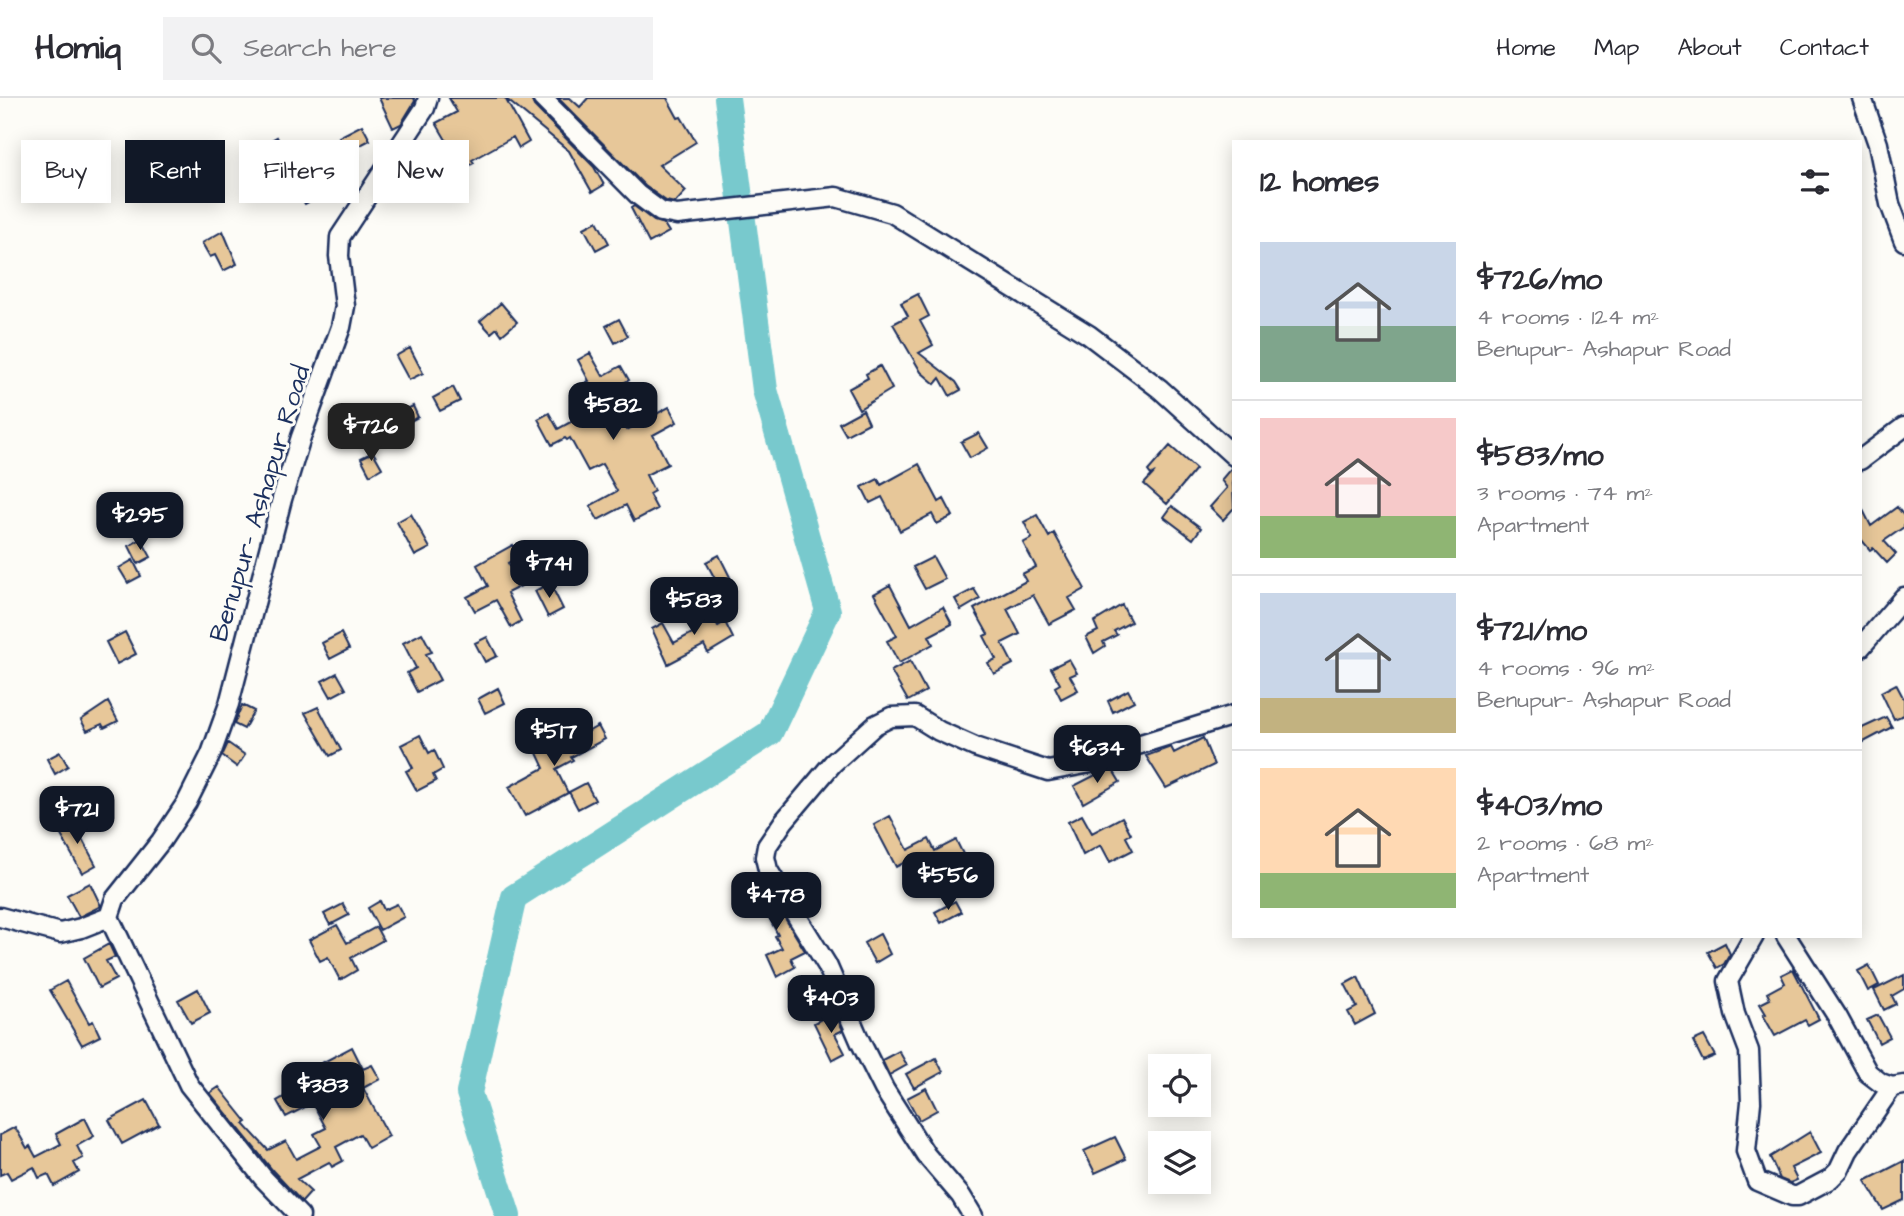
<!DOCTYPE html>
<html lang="en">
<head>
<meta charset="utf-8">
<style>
  body { margin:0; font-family:"Architects Daughter",sans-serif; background:#f2f2f3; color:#2b2b33; height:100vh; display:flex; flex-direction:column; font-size:26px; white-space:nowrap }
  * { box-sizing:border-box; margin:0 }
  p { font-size:23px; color:#7c7c81 }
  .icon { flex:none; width:38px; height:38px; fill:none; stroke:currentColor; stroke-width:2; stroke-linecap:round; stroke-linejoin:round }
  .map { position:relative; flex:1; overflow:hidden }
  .details { position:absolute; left:1232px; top:42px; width:630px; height:798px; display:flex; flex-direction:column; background:#fff; border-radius:0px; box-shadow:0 4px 18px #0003 }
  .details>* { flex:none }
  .guide { position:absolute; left:21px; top:42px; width:665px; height:63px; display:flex; gap:14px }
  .buttons { position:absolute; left:1148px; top:956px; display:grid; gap:14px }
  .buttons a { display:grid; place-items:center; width:63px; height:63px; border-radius:0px; background:#fff; box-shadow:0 4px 18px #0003; font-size:35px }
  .price { position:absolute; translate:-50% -60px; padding:0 16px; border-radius:14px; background:#111827; color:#fff; font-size:23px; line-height:46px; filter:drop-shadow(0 2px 4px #0008) }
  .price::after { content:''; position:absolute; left:50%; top:42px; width:21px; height:16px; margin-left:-10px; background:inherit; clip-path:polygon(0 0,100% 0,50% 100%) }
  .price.selected { background:#222; color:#fff }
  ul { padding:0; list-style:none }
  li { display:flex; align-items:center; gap:21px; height:175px; padding:0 28px }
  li+li { border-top:2px solid #e1e1e2 }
  li span { display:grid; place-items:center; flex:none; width:196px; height:140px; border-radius:0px; color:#555 }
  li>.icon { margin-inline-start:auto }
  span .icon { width:84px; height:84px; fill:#fffc; stroke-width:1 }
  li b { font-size:30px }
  h2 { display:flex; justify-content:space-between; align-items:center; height:84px; padding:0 28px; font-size:30px }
  .chip { padding:0 24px; border-radius:0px; background:#fff; box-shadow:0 4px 18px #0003; font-size:24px; line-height:63px }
  .chip.selected { background:#111827; color:#fff }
  header { display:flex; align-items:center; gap:42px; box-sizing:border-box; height:98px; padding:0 35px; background:#fff; border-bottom:2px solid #e1e1e2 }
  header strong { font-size:33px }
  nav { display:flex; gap:38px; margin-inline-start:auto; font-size:24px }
  .search { width:490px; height:63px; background:#f2f2f3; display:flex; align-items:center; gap:18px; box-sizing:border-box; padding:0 24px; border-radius:0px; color:#7c7c81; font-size:26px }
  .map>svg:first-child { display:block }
</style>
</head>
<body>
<header>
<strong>Homiq</strong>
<div class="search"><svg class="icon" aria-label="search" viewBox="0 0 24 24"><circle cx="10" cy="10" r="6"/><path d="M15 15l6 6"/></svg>Search here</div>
<nav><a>Home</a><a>Map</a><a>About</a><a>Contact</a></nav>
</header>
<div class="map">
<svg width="1904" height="1118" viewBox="0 0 1904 1118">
  <rect width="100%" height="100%" fill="#fdfcf7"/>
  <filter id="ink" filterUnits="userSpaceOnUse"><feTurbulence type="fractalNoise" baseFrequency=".0143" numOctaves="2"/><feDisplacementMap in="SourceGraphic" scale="14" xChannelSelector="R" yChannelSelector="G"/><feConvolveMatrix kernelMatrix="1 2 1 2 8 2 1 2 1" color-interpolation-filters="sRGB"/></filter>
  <g filter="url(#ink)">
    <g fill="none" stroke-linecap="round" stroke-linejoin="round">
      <path stroke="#78c9cd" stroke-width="26" d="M508 1118 469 995 514 799 770 635 828 513 765 292 727 0"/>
    </g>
    <path fill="#e7c799" stroke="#1b2f5e" stroke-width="2" d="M379 0H414L415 3 401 26 393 30Z
      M449 0H505L529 44 519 50 513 39 472 62 474 65 463 71 436 25 457 14Z
      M505 0H531L534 8 594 69 604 87 592 94 569 53Z
      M558 0H570L580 9 588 0H667L678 20 681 19 696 44 659 67 686 93 675 105 666 103 645 88Z
      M362 27 370 42 347 54 339 39Z
      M277 39 283 51 263 62 257 50Z
      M304 65 314 83 317 82 324 96 305 106 295 88 292 90 284 76Z
      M634 108 654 123 664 126 669 134 649 145 631 110Z
      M597 123 609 145 596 152 584 130Z
      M223 133 237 166 223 173 215 157 210 159 202 145Z
      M918 196 929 218 920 223 933 247 919 255 956 284 961 292 950 298 940 280 935 286 921 274 893 226 908 218 901 205Z
      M501 205 517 224 502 237 497 230 491 235 480 223Z
      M619 221 628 238 615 245 606 228Z
      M410 250 423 275 409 282 396 258Z
      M590 255 603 278 621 268 629 282 616 289 619 296 609 301 627 332 669 309 677 324 653 337 668 366 646 377 654 393 649 396 657 411 634 423 626 407 598 422 590 408 617 393 602 366 588 373 570 340 567 342 565 340 552 347 538 321 549 315 558 331 578 320 571 307 582 301 575 290 589 283 578 262Z
      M880 268 892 291 859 311 848 291 868 280 866 276Z
      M453 289 460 303 440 313 433 300Z
      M413 308 418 319 386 336 381 325Z
      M863 312 869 325 846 337 839 325Z
      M979 335 988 350 970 360 961 344Z
      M1170 348 1196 371 1167 406 1144 386 1155 374 1151 377 1148 373Z
      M373 354 382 370 370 377 361 360Z
      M919 366 939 404 944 401 953 418 937 426 932 416 900 433 882 399 870 405 862 389 878 381 881 387Z
      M1232 369 1234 410 1223 422 1210 409 1227 390 1221 382Z
      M1860 406 1871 428 1897 409 1904 418V429L1884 443 1896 456 1887 465 1873 450 1870 452 1860 440Z
      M1172 408 1201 430 1193 441 1164 419Z
      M411 416 430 450 415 458 397 424Z
      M1037 417 1049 439 1054 435 1085 491 1069 500 1076 512 1049 526 1033 497 1007 511 1020 536 1002 545 1013 566 994 576 988 565 996 561 984 538 988 536 974 511 1026 483 1022 476 1036 469 1023 445 1032 440 1024 424Z
      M141 441 151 459 138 466 129 448Z
      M513 447 519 459 508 465 521 488 507 495 521 523 511 529 496 502 475 513 467 499 488 488 477 467Z
      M719 457 733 485 721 492 706 464Z
      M933 459 945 481 925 491 913 469Z
      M133 462 141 478 128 485 119 470Z
      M550 485 563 511 548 519 535 493Z
      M890 487 911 527 943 509 952 526 929 538 933 546 899 565 887 543 897 538 874 496Z
      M974 491 980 501 961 512 955 501Z
      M1122 507 1131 524 1114 533 1117 537 1103 544 1105 548 1094 555 1086 539 1098 533 1094 524Z
      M709 510 718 528 725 524 733 540 708 555 704 547 668 566 652 531 663 525 674 545 698 532 691 520Z
      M125 534 136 556 117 566 106 544Z
      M341 535 349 551 330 561 322 545Z
      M422 535 432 554 426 556 440 582 417 594 407 575 416 570 403 545Z
      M487 539 497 558 485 564 475 545Z
      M1069 561 1077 575 1070 578 1078 592 1061 601 1055 589 1060 586 1051 570Z
      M910 563 926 593 908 603 891 573Z
      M337 575 346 591 331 599 322 583Z
      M1896 586 1904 601V617L1894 621 1881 594Z
      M498 590 505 605 485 615 478 601Z
      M1128 592 1134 603 1113 614 1108 603Z
      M108 604 118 623 104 630 102 626 87 633 81 622Z
      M242 607 254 613 244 631 234 626Z
      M318 609 341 652 330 658 305 615Z
      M573 617 584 636 598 628 605 641 571 659 573 662 556 671 568 695 525 718 509 689 544 670 537 655 566 639 559 625Z
      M1886 619 1892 629 1860 646V631Z
      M420 637 429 655 434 652 443 671 433 677 436 683 417 693 406 673 413 670 401 647Z
      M1203 640 1214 667 1166 690 1146 658 1171 649 1174 655Z
      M228 645 245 657 237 669 222 658Z
      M60 654 68 668 55 676 47 661Z
      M1111 669 1120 684 1083 705 1074 688Z
      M586 685 595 702 578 711 569 694Z
      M1082 717 1092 735 1122 719 1131 736 1126 739 1133 752 1110 764 1101 747 1083 757 1068 724Z
      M890 718 908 752 929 741 935 753 956 742 969 768 923 792 907 763 896 769 874 727Z
      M72 722 96 767 82 775 57 730Z
      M90 785 101 808 79 819 67 797Z
      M750 791 756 801 769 794 805 853 791 860 795 869 777 879 767 857 782 850 775 838 778 837 764 810 751 817 740 796Z
      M380 803 384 812 397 806 404 819 380 832 368 810Z
      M955 803 961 814 941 825 935 814Z
      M343 806 349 817 330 827 324 816Z
      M337 827 347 845 376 829 383 842 351 860 357 872 340 882 328 859 320 863 309 842Z
      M880 836 890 856 875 865 864 845Z
      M1725 845 1730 856 1724 866 1717 870 1708 854Z
      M109 846 115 859 106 863 116 881 99 890 84 860Z
      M1869 867 1879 887 1868 893 1858 873Z
      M1793 871 1819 921 1808 927 1805 922 1775 938 1763 917 1766 916 1760 906 1770 901 1767 895 1785 885 1781 877Z
      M1904 877V891L1892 898 1896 906 1884 912 1874 892Z
      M1358 879 1375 916 1355 927 1348 914 1357 909 1345 886Z
      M66 883 89 925 93 923 100 938 82 947 50 892Z
      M198 891 210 915 191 925 178 902Z
      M834 914 843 932 835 936 845 955 832 962 814 925Z
      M1878 917 1890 939 1879 945 1867 922Z
      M1704 938 1715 958 1703 963 1693 943Z
      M352 949 363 971 372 967 380 981 363 990 389 1038 368 1050 360 1036 336 1049 343 1063 332 1069 329 1064 297 1081 311 1094 302 1104 273 1073 210 995 219 989 247 1024 244 1026 268 1052 286 1043 296 1061 321 1048 314 1036 326 1030 312 1004 334 992 320 966Z
      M899 953 907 967 889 977 882 962Z
      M936 960 943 974 914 990 906 976Z
      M300 990 309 1007 286 1019 277 1003Z
      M926 990 937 1012 919 1022 907 1000Z
      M146 1002 159 1026 122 1046 109 1022Z
      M85 1020 94 1038 77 1048 83 1060 74 1065 79 1074 54 1088 48 1076 39 1080 34 1069 11 1081 7 1074 0 1077V1037L15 1029 27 1050 30 1048 36 1059 61 1046 56 1036Z
      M1810 1034 1821 1055 1791 1070 1797 1082 1790 1085 1780 1081 1770 1059Z
      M1115 1039 1126 1061 1095 1075 1084 1053Z
      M1904 1063V1102L1883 1112 1865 1083Z"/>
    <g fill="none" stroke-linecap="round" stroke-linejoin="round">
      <g stroke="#1b2f5e" stroke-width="23">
        <path id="minor" d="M542 0 638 97 661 114 677 117 836 99 892 115 1089 237 1160 291 1234 358
          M1862 0 1878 46 1890 106 1904 143
          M1860 362 1904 329
          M1860 550 1904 499
          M0 819 60 835 81 830 109 819 189 987 264 1081 300 1118
          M109 819 115 801 161 743 187 704 211 656 229 606 282 401 301 339 341 229 345 208 339 158 340 139 425 10 428 0
          M1754 838 1728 883 1735 916 1749 953 1751 1004 1746 1053 1757 1083 1792 1098H1798L1830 1081 1839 1072 1848 1053 1892 989
          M1786 838 1837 918 1868 975 1881 985 1892 989 1904 987
          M973 1118 961 1098 926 1057 884 991 860 943 827 867 768 772 765 759 767 748 784 723 833 665 875 627 891 619 915 618 939 633 975 649 1048 673 1091 665 1131 649 1234 617"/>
      </g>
      <use href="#minor" stroke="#fdfcf7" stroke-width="18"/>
    </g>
  </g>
  <g text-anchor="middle" stroke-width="6" stroke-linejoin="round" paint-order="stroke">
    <g font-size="26" fill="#1b2f5e" stroke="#fdfcf7">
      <text transform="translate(259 405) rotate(-73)" y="9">Benupur- Ashapur Road</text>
    </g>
  </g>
</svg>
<div class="buttons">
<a><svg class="icon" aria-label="locate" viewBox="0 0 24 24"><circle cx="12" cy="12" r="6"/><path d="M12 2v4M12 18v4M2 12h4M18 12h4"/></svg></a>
<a><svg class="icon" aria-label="layers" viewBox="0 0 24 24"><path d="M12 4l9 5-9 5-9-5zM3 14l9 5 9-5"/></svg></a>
</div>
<b class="price" style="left:613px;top:344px">$582</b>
<b class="price selected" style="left:371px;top:365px">$726</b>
<b class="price" style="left:140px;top:454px">$295</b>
<b class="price" style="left:549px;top:502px">$741</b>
<b class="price" style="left:694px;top:539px">$583</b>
<b class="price" style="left:554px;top:670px">$517</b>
<b class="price" style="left:1097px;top:687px">$634</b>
<b class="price" style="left:77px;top:748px">$721</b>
<b class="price" style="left:948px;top:814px">$556</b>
<b class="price" style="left:776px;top:834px">$478</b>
<b class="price" style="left:831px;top:937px">$403</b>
<b class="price" style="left:323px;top:1024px">$383</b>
<div class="guide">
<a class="chip">Buy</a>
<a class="chip selected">Rent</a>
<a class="chip">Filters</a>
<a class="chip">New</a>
</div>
<section class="details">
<h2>12 homes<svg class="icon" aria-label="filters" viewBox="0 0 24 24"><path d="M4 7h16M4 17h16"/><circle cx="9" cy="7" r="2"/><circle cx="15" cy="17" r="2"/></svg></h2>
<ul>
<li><span style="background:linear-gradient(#c9d6e8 60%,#7fa58c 0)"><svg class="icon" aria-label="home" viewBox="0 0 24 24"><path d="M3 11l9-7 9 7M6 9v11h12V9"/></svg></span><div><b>$726/mo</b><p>4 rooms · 124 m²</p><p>Benupur- Ashapur Road</p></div></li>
<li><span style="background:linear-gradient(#f6c9c9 70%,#8fb573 0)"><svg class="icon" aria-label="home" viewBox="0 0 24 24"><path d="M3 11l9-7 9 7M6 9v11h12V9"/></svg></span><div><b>$583/mo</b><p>3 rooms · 74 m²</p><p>Apartment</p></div></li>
<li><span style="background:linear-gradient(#c9d6e8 75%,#c2b280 0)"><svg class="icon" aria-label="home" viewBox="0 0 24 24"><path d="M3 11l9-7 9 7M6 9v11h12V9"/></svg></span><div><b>$721/mo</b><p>4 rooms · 96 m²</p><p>Benupur- Ashapur Road</p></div></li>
<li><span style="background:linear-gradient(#ffd9b3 75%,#8fb573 0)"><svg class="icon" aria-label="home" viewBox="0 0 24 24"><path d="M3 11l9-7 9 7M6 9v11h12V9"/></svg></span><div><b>$403/mo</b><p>2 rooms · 68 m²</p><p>Apartment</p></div></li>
</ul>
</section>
</div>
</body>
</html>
